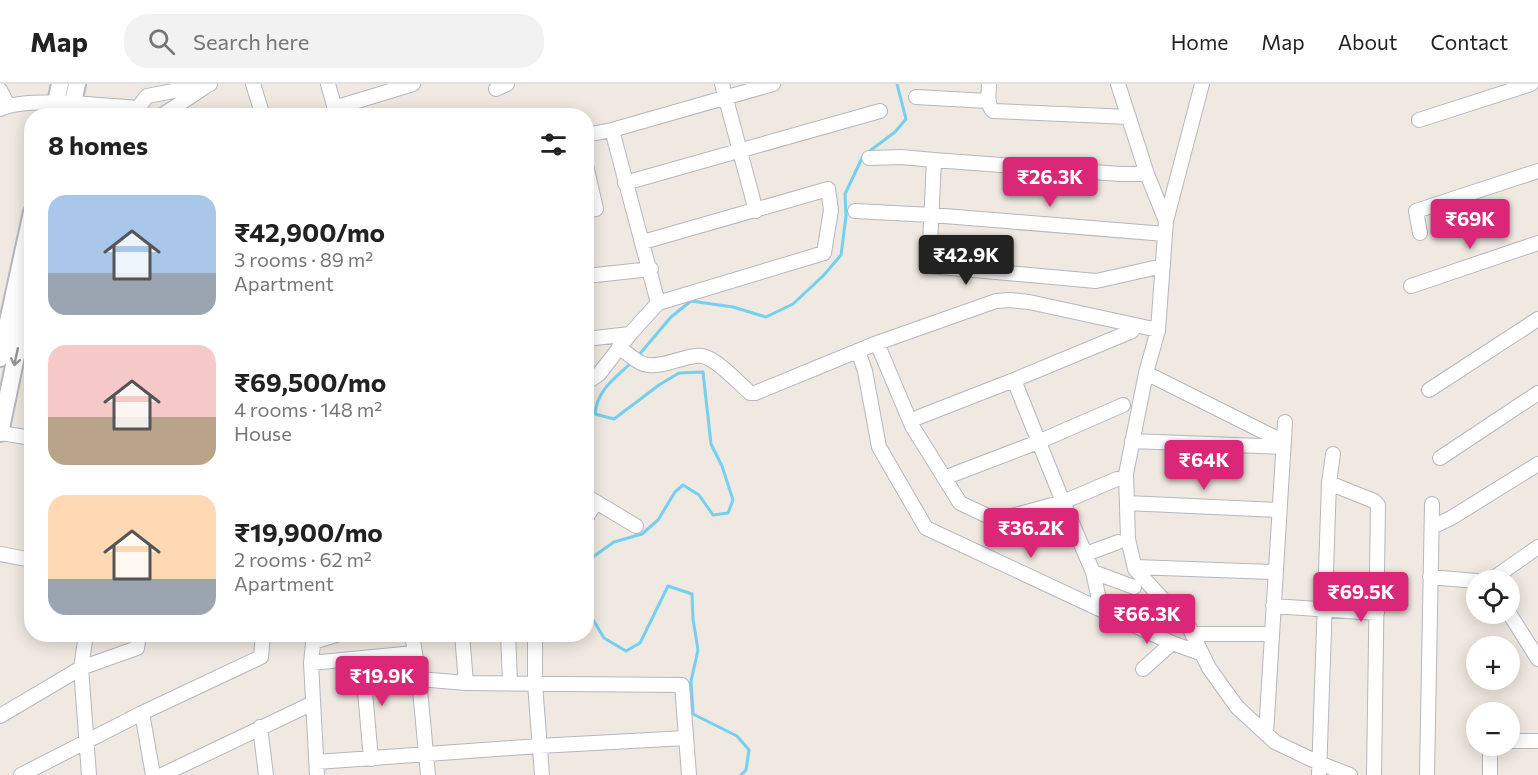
<!DOCTYPE html>
<html lang="en">
<head>
<meta charset="utf-8">
<style>
  body { margin:0; font-family:Commissioner,sans-serif; background:#f2f2f2; color:#222; height:100vh; display:flex; flex-direction:column; font-size:22px; white-space:nowrap }
  * { box-sizing:border-box; margin:0 }
  p { font-size:20px; color:#767676 }
  .icon { flex:none; width:33px; height:33px; fill:none; stroke:currentColor; stroke-width:2; stroke-linecap:round; stroke-linejoin:round }
  .map { position:relative; flex:1; overflow:hidden }
  .panel { position:absolute; left:24px; top:24px; width:570px; height:534px; display:flex; flex-direction:column; background:#fff; border-radius:24px; box-shadow:0 3px 15px #0003 }
  .panel>* { flex:none }
  .fabs { position:absolute; left:1466px; top:486px; display:grid; gap:12px }
  .fabs a { display:grid; place-items:center; width:54px; height:54px; border-radius:50%; background:#fff; box-shadow:0 3px 15px #0003; font-size:30px }
  .price { position:absolute; translate:-50% -51px; padding:0 14px; border-radius:6px; background:#db2777; color:#fff; font-size:20px; line-height:39px; filter:drop-shadow(0 2px 3px #0008) }
  .price::after { content:''; position:absolute; left:50%; top:36px; width:18px; height:14px; margin-left:-9px; background:inherit; clip-path:polygon(0 0,100% 0,50% 100%) }
  .price.current { background:#222; color:#fff }
  ul { padding:0; list-style:none }
  li { display:flex; align-items:center; gap:18px; height:150px; padding:0 24px }
  li span { display:grid; place-items:center; flex:none; width:168px; height:120px; border-radius:18px; color:#555 }
  li>.icon { margin-inline-start:auto }
  span .icon { width:72px; height:72px; fill:#fffc; stroke-width:1 }
  li b { font-size:26px }
  h2 { display:flex; justify-content:space-between; align-items:center; height:72px; padding:0 24px; font-size:26px }
  header { display:flex; align-items:center; gap:36px; box-sizing:border-box; height:84px; padding:0 30px; background:#fff; border-bottom:2px solid #e0e0e0 }
  header strong { font-size:28px }
  nav { display:flex; gap:33px; margin-inline-start:auto; font-size:21px }
  .search { width:420px; height:54px; background:#f2f2f2; display:flex; align-items:center; gap:15px; box-sizing:border-box; padding:0 21px; border-radius:24px; color:#767676; font-size:22px }
  .map>svg:first-child { display:block }
</style>
</head>
<body>
<header>
<strong>Map</strong>
<div class="search"><svg class="icon" aria-label="search" viewBox="0 0 24 24"><circle cx="10" cy="10" r="6"/><path d="M15 15l6 6"/></svg>Search here</div>
<nav><a>Home</a><a>Map</a><a>About</a><a>Contact</a></nav>
</header>
<div class="map">
<svg width="1538" height="691" viewBox="0 0 1538 691">
  <rect width="100%" height="100%" fill="#efe9e1"/>
  <g fill="none" stroke-linecap="round" stroke-linejoin="round">
    <path stroke="#75cff0" stroke-width="3" d="M638 272 671 233 691 217 733 223 766 233 793 220 823 192 841 171 846 132 845 110 863 72 895 48 906 35 897 0
      M631 279C614 295 597 306 595 330L614 335 659 301 679 289 703 288 711 360 722 382 733 416 728 429 713 431 699 411 683 401 675 408 658 436 642 450 614 458 590 475 588 517 592 534 604 554 626 567 640 559 668 502 692 510 693 535 698 566 691 597 693 630 737 652 749 666 746 686 741 691"/>
    <g stroke="#b4b7c1" stroke-width="16">
      <path id="minor" d="M253 0 263 32
        M328 0 337 32
        M722 0 756 127
        M989 0C989 9 986 20 993 27L1129 33
        M1118 0 1147 90 1166 137
        M1202 0 1166 137 1158 246 1146 289 1126 390 1128 455 1135 485 1190 545 1209 584 1237 623 1275 658 1319 679 1350 691
        M496 5 507 0
        M0 6 8 21
        M916 13 988 17
        M334 24 413 0
        M0 25C26 12 105 22 138 24L147 12 210 0
        M161 32 205 3
        M1419 36 1531 0
        M612 46 658 219
        M586 51 612 46 773 0
        M869 74 901 73 934 76 929 182 1096 197 1163 182
        M934 76 1120 90H1147
        M586 81 596 125 586 127
        M625 99 880 27
        M855 127 932 131 1165 150
        M1420 149 1416 127 1538 87
        M586 192 651 185
        M1411 202 1538 159
        M586 255 630 250
        M877 259 912 342 960 419 992 434 1001 435 1063 418 1117 395
        M619 263C645 284 646 285 678 276 686 274 694 271 702 272 716 274 739 299 750 309H755L877 259 996 217 1010 216 1029 218 1158 246
        M858 267 865 287 879 363 926 444 1172 559 1200 569
        M1146 289 1284 358
        M1014 296 1063 418 1093 488 1101 525
        M586 299 599 290 630 250 658 219 824 169 831 126 828 105 643 158
        M1429 306 1538 235
        M919 333 1014 296 1132 247
        M0 349 32 354
        M1132 357 1283 363
        M1440 374 1538 309
        M944 394 1038 358 1123 321
        M1329 399 1374 417 1378 421 1374 691
        M586 412 636 442
        M1127 419 1279 426
        M586 434 596 418
        M1432 443 1451 434 1538 380
        M0 470 32 476
        M1086 470 1118 458
        M1135 483 1275 488
        M1093 488 1134 503
        M1430 493 1476 497
        M1491 496 1538 463
        M1273 522 1377 529
        M1509 529 1538 575
        M86 550 81 584 89 691
        M314 550 311 579 317 691
        M412 550 419 595 428 691
        M462 550 466 599
        M508 550 510 598
        M535 550V600L542 691
        M1192 550H1271
        M313 558 339 550
        M362 574 371 675
        M311 579 414 569
        M1143 585 1172 559
        M419 595 466 599 682 601 689 691
        M142 629 153 691
        M0 632 81 584 137 564 139 550
        M260 643 266 691
        M1266 650 1285 338
        M1509 657H1538
        M317 678 539 662 686 654
        M21 691 142 629 261 573 263 550
        M162 691 313 619
        M1319 691 1329 399 1333 370
        M1427 691 1432 420
        M1490 691V662"/>
    </g>
    <g stroke="#b4b7c1" stroke-width="20">
      <path id="tertiary" d="M53 32 60 0
        M70 32 77 0
        M0 274 32 128
        M0 349 32 195"/>
    </g>
    <use href="#minor" stroke="#fff" stroke-width="14"/>
    <use href="#tertiary" stroke="#fff" stroke-width="16"/>
  </g>
  <defs><path id="oneway-shaft" d="M-6 0H5M1.5-3L5.5 0L1.5 3" fill="none" stroke-width="1.6" stroke-linecap="round" stroke-linejoin="round" transform="scale(1.5)"/></defs>
  <use stroke="#969696" href="#oneway-shaft" transform="translate(16 273) rotate(102)"/>
</svg>
<div class="fabs">
<a><svg class="icon" aria-label="locate" viewBox="0 0 24 24"><circle cx="12" cy="12" r="6"/><path d="M12 2v4M12 18v4M2 12h4M18 12h4"/></svg></a>
<a>+</a>
<a>−</a>
</div>
<b class="price" style="left:1050px;top:124px">₹26.3K</b>
<b class="price" style="left:1470px;top:166px">₹69K</b>
<b class="price current" style="left:966px;top:202px">₹42.9K</b>
<b class="price" style="left:1204px;top:407px">₹64K</b>
<b class="price" style="left:1031px;top:475px">₹36.2K</b>
<b class="price" style="left:1361px;top:539px">₹69.5K</b>
<b class="price" style="left:1147px;top:561px">₹66.3K</b>
<b class="price" style="left:382px;top:623px">₹19.9K</b>
<section class="panel">
<h2>8 homes<svg class="icon" aria-label="filters" viewBox="0 0 24 24"><path d="M4 7h16M4 17h16"/><circle cx="9" cy="7" r="2"/><circle cx="15" cy="17" r="2"/></svg></h2>
<ul>
<li><span style="background:linear-gradient(#a9c7e8 65%,#9aa5b1 0)"><svg class="icon" aria-label="home" viewBox="0 0 24 24"><path d="M3 11l9-7 9 7M6 9v11h12V9"/></svg></span><div><b>₹42,900/mo</b><p>3 rooms · 89 m²</p><p>Apartment</p></div></li>
<li><span style="background:linear-gradient(#f6c9c9 60%,#b9a48a 0)"><svg class="icon" aria-label="home" viewBox="0 0 24 24"><path d="M3 11l9-7 9 7M6 9v11h12V9"/></svg></span><div><b>₹69,500/mo</b><p>4 rooms · 148 m²</p><p>House</p></div></li>
<li><span style="background:linear-gradient(#ffd9b3 70%,#9aa5b1 0)"><svg class="icon" aria-label="home" viewBox="0 0 24 24"><path d="M3 11l9-7 9 7M6 9v11h12V9"/></svg></span><div><b>₹19,900/mo</b><p>2 rooms · 62 m²</p><p>Apartment</p></div></li>
</ul>
</section>
</div>
</body>
</html>
